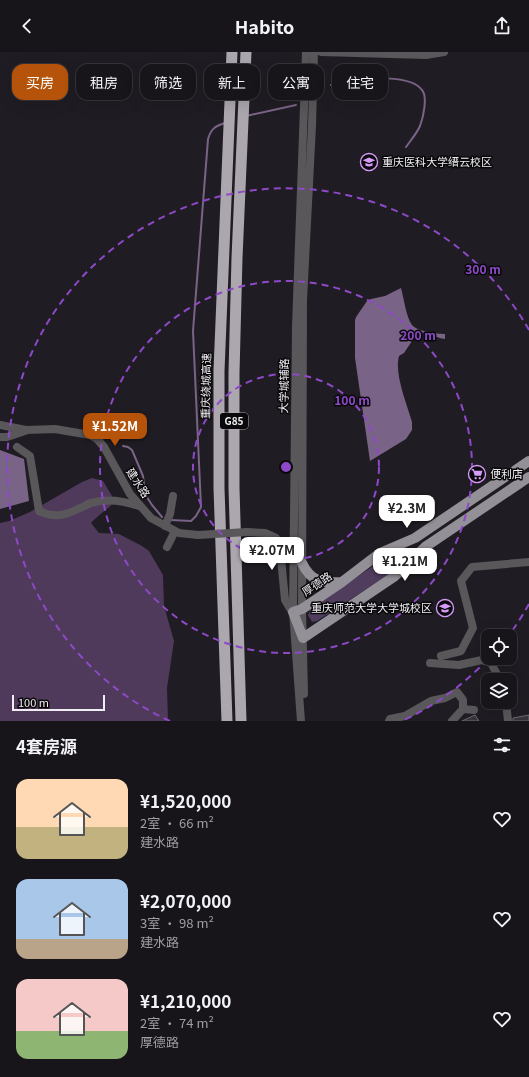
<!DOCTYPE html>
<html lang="zh">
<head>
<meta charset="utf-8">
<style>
  body { margin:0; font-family:Georgia,"Noto Sans SC",serif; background:#252227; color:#f1f3f6; height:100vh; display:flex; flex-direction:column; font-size:15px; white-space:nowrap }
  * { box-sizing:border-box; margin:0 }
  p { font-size:13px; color:#9f9fa2 }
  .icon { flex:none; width:22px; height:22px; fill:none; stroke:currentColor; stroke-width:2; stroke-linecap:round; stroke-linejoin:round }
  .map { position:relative; height:669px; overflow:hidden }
  .details { display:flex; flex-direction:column; background:#18151a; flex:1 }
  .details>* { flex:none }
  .guide { position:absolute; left:12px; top:12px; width:505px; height:36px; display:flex; gap:8px }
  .tools { position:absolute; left:481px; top:577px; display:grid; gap:8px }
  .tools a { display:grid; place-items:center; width:36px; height:36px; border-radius:8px; background:#18151a; box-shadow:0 4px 16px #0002,0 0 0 1px #363439; font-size:20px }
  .scale { position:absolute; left:12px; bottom:10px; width:93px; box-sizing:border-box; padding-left:4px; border:2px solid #f0eef2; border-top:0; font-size:11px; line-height:14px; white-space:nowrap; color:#f0eef2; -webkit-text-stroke:3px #09080a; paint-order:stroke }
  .price { position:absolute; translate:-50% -34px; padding:0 9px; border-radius:8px; background:#fff; color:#222; font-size:13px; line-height:26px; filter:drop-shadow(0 1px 2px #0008) }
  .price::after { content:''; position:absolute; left:50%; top:24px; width:12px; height:9px; margin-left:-6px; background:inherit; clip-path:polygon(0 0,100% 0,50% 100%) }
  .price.active { background:#b45309; color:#fff }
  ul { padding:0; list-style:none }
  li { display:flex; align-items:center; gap:12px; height:100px; padding:0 16px }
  li span { display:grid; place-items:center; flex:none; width:112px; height:80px; border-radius:12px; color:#555 }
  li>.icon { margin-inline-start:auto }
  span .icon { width:48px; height:48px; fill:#fffc; stroke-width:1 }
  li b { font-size:17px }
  h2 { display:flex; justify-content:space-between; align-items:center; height:48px; padding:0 16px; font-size:17px }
  .pill { padding:0 14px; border-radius:12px; background:#18151a; box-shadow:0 4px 16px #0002,0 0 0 1px #363439; font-size:14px; line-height:36px }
  .pill.active { background:#b45309; color:#fff }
  header { display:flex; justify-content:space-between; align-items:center; height:52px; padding:0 16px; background:#18151a; font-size:18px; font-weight:700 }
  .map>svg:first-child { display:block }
</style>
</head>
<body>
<header><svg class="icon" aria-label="back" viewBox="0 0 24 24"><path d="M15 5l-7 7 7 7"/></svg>Habito<svg class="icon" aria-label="share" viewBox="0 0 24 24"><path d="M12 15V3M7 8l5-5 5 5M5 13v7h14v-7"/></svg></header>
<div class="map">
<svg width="529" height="669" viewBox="0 0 529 669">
  <rect width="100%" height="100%" fill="#201c23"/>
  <path fill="#503c5c" d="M388 508 393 515 391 521 317 569 312 570 308 563 311 556 379 510Z"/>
  <path fill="#4f3a5b" d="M92 426 103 429 112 444 113 451C106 459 98 463 91 471L99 481 119 482 142 494 149 499 163 523 164 554 174 589 167 636 168 669H0V471L9 469 30 460 82 430Z"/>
  <path fill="#796386" d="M401 236C404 246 406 265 412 273 416 279 437 282 445 282V287C436 286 427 280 418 280L404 301 399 304C394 322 407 352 412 370V378L406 387 370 409 355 306V268L356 265 367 249 371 247 385 244Z
    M0 398 24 407 29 449 0 457Z"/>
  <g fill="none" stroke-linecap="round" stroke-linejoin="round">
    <path stroke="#796386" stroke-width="2" d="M331 33C339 31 347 29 355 28 372 26 411 23 422 38 428 45 423 66 420 74 417 81 411 88 406 95
      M246 64 296 53
      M123 394 128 395 132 398 143 424 145 442 152 453 162 465
      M171 468 191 469 196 464 201 455 193 279 208 87C211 77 215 74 225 71"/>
  </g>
  <path fill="#38343b" stroke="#6d6970" d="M475 663 479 669H462Z
    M529 663V669H513V666Z"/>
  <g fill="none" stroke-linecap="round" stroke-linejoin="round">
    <path stroke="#59575a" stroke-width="8" d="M321 0 426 3 444 0
      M0 373 26 378 55 377 90 383 97 387 104 395 130 442 151 466 179 481 198 483
      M0 385H7L25 379
      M17 395 30 404 39 459C55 466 64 464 80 456 84 455 87 452 91 451 107 446 124 449 139 454
      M165 474 170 462 173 444
      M247 480 265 481 276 486 280 496 285 548 292 560
      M167 495 175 479
      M441 604 461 599 473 576 461 529 472 515 529 510
      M430 611 459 613 482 608 491 611 500 628
      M304 642 302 557 303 248 312 74 314 0
      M506 650 508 669
      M463 657 474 658
      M301 669 293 560 296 274 306 0
      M389 669 390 667 405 664 431 649 445 646 457 640 463 648V657L452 669"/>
    <path stroke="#949097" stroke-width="10" d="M529 409 415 486 380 501 342 530 302 557 293 560 303 586 395 524 425 495 529 425
      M302 511C311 530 322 531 342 530"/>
    <path stroke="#aca7af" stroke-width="11" d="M227 669 219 436V319L232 0
      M241 669 234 436V321L237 206 246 0"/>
    <path stroke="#59575a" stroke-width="8" d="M198 483 247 480"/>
  </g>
  <g fill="none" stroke="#8d49c7" stroke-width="2" stroke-dasharray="7 5">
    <circle cx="286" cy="415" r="93"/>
    <circle cx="286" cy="415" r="186"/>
    <path d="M529 552A279 279 0 0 1 509 583M488 607A279 279 0 0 1 402 669M170 669A279 279 0 1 1 529 278"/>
  </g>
  <defs>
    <g id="university-ring" transform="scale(0.9)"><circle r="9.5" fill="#09080a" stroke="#d79bf9" stroke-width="1.5"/><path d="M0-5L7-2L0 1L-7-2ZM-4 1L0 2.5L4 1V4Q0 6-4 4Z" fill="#d79bf9"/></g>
    <g id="supermarket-ring" transform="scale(0.9)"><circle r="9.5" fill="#09080a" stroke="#d79bf9" stroke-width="1.5"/><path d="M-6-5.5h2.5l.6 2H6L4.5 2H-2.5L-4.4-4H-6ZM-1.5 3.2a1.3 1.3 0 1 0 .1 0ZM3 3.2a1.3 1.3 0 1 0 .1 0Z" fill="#d79bf9"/></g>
  </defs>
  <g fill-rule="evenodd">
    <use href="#university-ring" x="369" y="110"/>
    <use href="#supermarket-ring" x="477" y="422"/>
    <use href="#university-ring" x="445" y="556"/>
  </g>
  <g text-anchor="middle" stroke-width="3" stroke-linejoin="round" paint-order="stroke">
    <rect fill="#09080a" stroke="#aba9ac" stroke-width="1" x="220" y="361" width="28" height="16" rx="3"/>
    <g font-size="10" font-weight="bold" fill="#f0eef2">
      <text x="234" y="373">G85</text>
    </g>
    <g font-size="11" fill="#f0eef2" stroke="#09080a" text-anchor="start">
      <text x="382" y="114">重庆医科大学缙云校区</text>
      <text x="490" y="426">便利店</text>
      <text x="432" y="560" text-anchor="end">重庆师范大学大学城校区</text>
    </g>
    <g font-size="11" fill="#f0eef2" stroke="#09080a">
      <text transform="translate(206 334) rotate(-89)" y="4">重庆绕城高速</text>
      <text transform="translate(284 334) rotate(-89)" y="4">大学城辅路</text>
      <text transform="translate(138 431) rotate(57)" y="4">建水路</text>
      <text transform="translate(317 532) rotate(-34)" y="4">厚德路</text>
    </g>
  </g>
  <circle cx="286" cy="415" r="6" fill="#8d49c7" stroke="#09080a" stroke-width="2"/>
  <g font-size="12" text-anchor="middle" font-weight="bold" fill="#8d49c7" stroke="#09080a" stroke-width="3" stroke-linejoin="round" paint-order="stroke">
    <text x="483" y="222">300 m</text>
    <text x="418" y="288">200 m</text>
    <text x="352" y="353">100 m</text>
  </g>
</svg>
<div class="tools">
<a><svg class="icon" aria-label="locate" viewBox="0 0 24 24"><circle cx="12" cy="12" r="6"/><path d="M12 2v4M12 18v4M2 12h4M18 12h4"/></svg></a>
<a><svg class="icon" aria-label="layers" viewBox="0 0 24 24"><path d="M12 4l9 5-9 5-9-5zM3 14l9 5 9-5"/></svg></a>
</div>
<div class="scale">100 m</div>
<b class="price active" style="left:115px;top:395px">¥1.52M</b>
<b class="price" style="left:407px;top:477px">¥2.3M</b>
<b class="price" style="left:272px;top:519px">¥2.07M</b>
<b class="price" style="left:405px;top:530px">¥1.21M</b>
<div class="guide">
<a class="pill active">买房</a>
<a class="pill">租房</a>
<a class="pill">筛选</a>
<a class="pill">新上</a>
<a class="pill">公寓</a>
<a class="pill">住宅</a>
</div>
</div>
<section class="details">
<h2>4套房源<svg class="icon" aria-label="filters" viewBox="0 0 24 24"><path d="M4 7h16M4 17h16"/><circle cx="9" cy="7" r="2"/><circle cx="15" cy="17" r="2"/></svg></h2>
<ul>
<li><span style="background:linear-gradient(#ffd9b3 60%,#c2b280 0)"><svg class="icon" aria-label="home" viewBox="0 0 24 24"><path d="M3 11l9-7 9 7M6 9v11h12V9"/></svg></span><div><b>¥1,520,000</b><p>2室 · 66 m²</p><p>建水路</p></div><svg class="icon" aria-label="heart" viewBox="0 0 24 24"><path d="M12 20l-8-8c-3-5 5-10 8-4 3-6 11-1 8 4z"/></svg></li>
<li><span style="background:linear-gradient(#a9c7e8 75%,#b9a48a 0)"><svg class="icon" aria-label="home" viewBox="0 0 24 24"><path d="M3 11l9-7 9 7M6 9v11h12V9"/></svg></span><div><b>¥2,070,000</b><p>3室 · 98 m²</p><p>建水路</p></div><svg class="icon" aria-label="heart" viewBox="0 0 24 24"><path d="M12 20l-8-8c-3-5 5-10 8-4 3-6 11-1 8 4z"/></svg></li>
<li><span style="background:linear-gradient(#f6c9c9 65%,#8fb573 0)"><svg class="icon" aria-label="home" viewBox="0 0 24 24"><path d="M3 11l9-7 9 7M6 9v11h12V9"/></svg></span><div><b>¥1,210,000</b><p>2室 · 74 m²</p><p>厚德路</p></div><svg class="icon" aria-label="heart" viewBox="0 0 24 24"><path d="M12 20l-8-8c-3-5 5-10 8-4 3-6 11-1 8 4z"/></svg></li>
</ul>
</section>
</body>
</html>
